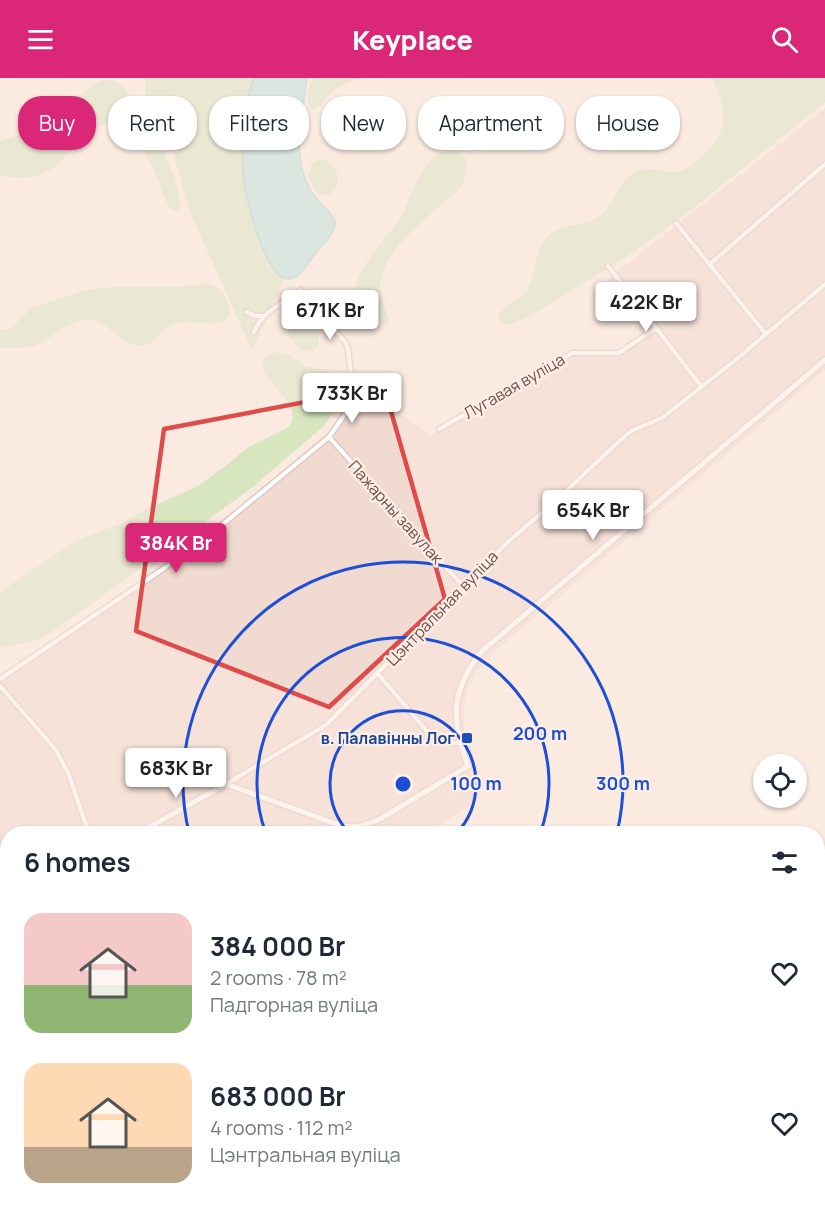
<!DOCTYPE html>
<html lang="en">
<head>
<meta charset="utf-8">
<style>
  body { margin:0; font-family:Manrope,sans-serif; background:#f6f6f7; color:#1f2937; height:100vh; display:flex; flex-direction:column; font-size:22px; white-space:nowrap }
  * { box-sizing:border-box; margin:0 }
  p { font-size:20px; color:#747a83 }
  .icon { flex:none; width:33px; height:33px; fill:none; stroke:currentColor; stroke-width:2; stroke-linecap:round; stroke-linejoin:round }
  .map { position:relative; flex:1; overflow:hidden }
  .side { position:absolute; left:0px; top:748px; width:825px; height:386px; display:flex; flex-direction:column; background:#fff; border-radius:24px 24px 0 0; box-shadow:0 2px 4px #0004 }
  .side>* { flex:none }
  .top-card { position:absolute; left:18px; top:18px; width:789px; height:54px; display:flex; gap:12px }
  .fabs { position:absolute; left:753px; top:676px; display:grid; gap:12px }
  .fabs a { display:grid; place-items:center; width:54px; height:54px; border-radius:50%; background:#fff; box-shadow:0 2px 4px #0004; font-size:30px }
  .price { position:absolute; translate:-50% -51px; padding:0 14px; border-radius:6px; background:#fff; color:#222; font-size:20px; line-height:39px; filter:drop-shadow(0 2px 3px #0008) }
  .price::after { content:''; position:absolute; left:50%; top:36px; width:18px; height:14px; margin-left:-9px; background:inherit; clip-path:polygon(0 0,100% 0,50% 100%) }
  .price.current { background:#db2777; color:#fff }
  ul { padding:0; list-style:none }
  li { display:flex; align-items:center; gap:18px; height:150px; padding:0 24px }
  li span { display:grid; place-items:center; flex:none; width:168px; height:120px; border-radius:18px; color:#555 }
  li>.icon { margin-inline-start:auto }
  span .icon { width:72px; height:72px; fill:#fffc; stroke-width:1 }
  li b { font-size:26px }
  h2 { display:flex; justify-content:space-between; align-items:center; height:72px; padding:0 24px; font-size:26px }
  .tag { padding:0 21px; border-radius:24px; background:#fff; box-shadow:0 2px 4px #0004; font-size:21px; line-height:54px }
  .tag.current { background:#db2777; color:#fff }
  header { display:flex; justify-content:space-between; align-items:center; height:78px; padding:0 24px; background:#db2777; color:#fff; font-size:27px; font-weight:800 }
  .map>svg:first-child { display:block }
</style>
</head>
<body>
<header><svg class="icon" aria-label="menu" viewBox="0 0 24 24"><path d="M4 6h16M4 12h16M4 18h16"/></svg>Keyplace<svg class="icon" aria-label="search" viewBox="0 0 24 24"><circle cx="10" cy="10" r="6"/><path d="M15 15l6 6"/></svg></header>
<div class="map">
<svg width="825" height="1133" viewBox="0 0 825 1133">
  <rect width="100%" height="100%" fill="#faeae0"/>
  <path fill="#f1dacf" d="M825 30V292L486 581 476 594 468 611 463 630 464 650 482 705 479 717 471 726 426 756H8L7 896 0 899V599L181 475 328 358 346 330 351 308 355 306 431 357 574 278 619 279 650 258 608 201Z"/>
  <path fill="#d8e6c0" d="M146 0H254L246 25 248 128 267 183 274 195 284 201 252 272 190 134 172 71 152 47 145 19Z
    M313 0H360C351 4 341 7 333 13 325 20 323 30 312 31 305 23 308 9 313 0Z
    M712 0H825V24L700 125 634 174 530 238 511 246H504L499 243C497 229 517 224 525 215 539 196 531 169 553 154 567 145 586 149 600 138 615 127 619 101 636 93 650 86 663 96 677 94 686 92 693 86 700 80 730 56 728 33 712 0Z
    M103 2 115 3 125 10 140 45 164 75 174 98 181 126 179 132 173 133C164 124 162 111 157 99 152 85 137 58 124 50 94 31 73 77 53 90 37 101 19 101 0 98V63L25 55 56 32 77 20 93 7Z
    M447 72C472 72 469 90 462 108 436 135 380 169 380 211 380 223 386 231 389 242L388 245C381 250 374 251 366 248 357 244 353 236 353 226 353 189 383 168 401 138 413 117 421 79 447 72Z
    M321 81C340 85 345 110 326 118L317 115 308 99 312 85Z
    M207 206C216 208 221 211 225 219 245 259 191 239 174 246 162 250 158 264 145 267 123 273 111 242 89 242 66 241 55 260 36 267 25 272 12 268 0 270V252H7L12 249 31 230 86 212 113 209H171Z
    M297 239C313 239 320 251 319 266L312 274 300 271 287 255 289 245Z
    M276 274 289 277 303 287 336 296 340 300 343 306 340 324 324 348 249 412 83 532 47 557 34 563 0 570V514L76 463 122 445 142 433 196 409 224 389 247 370 289 349C304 325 267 310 262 288L265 279Z
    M207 1126 261 1127 274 1133H186Z"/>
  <path fill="#b7e2df" stroke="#9dd3d0" stroke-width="1.5" d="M254 0H307C303 37 291 75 309 110 315 123 329 130 335 143 336 156 322 167 314 177 308 185 299 201 288 201 265 202 244 115 243 96 241 63 243 31 254 0Z
    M471 1126H685L690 1131 705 1133H465Z"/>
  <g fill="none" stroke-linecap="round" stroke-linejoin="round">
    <g stroke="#e0c7c0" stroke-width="7">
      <path id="street" d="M676 145 765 255
        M710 186 825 86
        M608 188 701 308
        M247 234 255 238H263
        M439 351 514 309 572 275H619L656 250
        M329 359 463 508
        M378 596 432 659 448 665H460
        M0 601 163 491 223 446 329 359 345 336 353 314 348 271 345 264 301 212C284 224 262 234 254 254
        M0 608 56 672 69 697 89 756
        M226 706 326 647 509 463 560 419 615 367 631 353 662 340 738 280 825 206
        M0 893 8 890"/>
    </g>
    <g stroke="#e4c7bd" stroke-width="8">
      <path id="secondary" d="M137 756 226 706 336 746 350 749 361 748 380 741 468 688C451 642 450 613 482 573L825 282
        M0 830 8 826"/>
    </g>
    <use href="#street" stroke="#fff" stroke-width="4"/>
    <use href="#secondary" stroke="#fff" stroke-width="5"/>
  </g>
  <path d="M0 0H825V1133H0ZM384 309 445 521 329 629 136 553 164 351Z" fill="#faeae0" fill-opacity=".55" fill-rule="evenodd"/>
  <path fill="none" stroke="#de4b4b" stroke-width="4.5" stroke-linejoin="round" d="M384 309 445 521 329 629 136 553 164 351Z"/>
  <g fill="none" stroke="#1d4ed8" stroke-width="3">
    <path d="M350 756A73 73 0 1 1 456 756"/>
    <path d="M266 756A146 146 0 1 1 540 756"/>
    <path d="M189 755A220 220 0 1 1 617 755"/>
  </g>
  <rect fill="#1a4fb4" stroke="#feefe6" stroke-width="2" x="461" y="654" width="12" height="12" rx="3"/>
  <g text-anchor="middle" stroke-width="4.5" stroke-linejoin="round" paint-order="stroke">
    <g font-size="16" fill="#6f4e49" stroke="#feefe6">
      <text transform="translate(514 308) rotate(-30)" y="6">Лугавая вуліца</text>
      <text transform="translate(396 434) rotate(48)" y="6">Пажарны завулак</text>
      <text transform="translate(442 530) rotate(-46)" y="6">Цэнтральная вуліца</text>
    </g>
    <g font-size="16" font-weight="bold" fill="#164399" stroke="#feefe6" text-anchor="end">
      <text x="455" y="666">в. Палавінны Лог</text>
    </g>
  </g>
  <circle cx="403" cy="706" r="9" fill="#1d4ed8" stroke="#feefe6" stroke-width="3"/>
  <g font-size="18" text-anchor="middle" font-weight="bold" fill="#1d4ed8" stroke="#feefe6" stroke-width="4.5" stroke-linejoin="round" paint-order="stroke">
    <text x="540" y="662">200 m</text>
    <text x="476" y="712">100 m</text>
    <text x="623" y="712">300 m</text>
  </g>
</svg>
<div class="fabs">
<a><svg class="icon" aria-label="locate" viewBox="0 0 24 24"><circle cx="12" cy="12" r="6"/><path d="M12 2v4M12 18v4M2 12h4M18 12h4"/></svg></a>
</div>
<b class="price" style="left:646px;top:255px">422K Br</b>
<b class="price" style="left:330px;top:263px">671K Br</b>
<b class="price" style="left:352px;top:346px">733K Br</b>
<b class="price" style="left:593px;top:463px">654K Br</b>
<b class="price current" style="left:176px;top:496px">384K Br</b>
<b class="price" style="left:176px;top:721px">683K Br</b>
<div class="top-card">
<a class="tag current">Buy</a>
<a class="tag">Rent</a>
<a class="tag">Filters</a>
<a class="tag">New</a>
<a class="tag">Apartment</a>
<a class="tag">House</a>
</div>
<section class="side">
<h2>6 homes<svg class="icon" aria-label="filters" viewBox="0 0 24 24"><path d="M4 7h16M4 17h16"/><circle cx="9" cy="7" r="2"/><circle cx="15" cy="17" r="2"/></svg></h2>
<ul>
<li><span style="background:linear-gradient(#f6c9c9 60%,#8fb573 0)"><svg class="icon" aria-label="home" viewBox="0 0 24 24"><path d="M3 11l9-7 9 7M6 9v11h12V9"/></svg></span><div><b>384 000 Br</b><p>2 rooms · 78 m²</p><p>Падгорная вуліца</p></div><svg class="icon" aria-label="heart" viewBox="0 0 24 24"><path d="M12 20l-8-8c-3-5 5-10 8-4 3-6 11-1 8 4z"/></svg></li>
<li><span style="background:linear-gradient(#ffd9b3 70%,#b9a48a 0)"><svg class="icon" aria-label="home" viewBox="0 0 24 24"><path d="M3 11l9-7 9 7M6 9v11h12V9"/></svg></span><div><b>683 000 Br</b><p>4 rooms · 112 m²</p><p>Цэнтральная вуліца</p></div><svg class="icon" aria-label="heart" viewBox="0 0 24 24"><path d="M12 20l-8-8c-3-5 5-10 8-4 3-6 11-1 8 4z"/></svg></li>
</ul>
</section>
</div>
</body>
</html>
